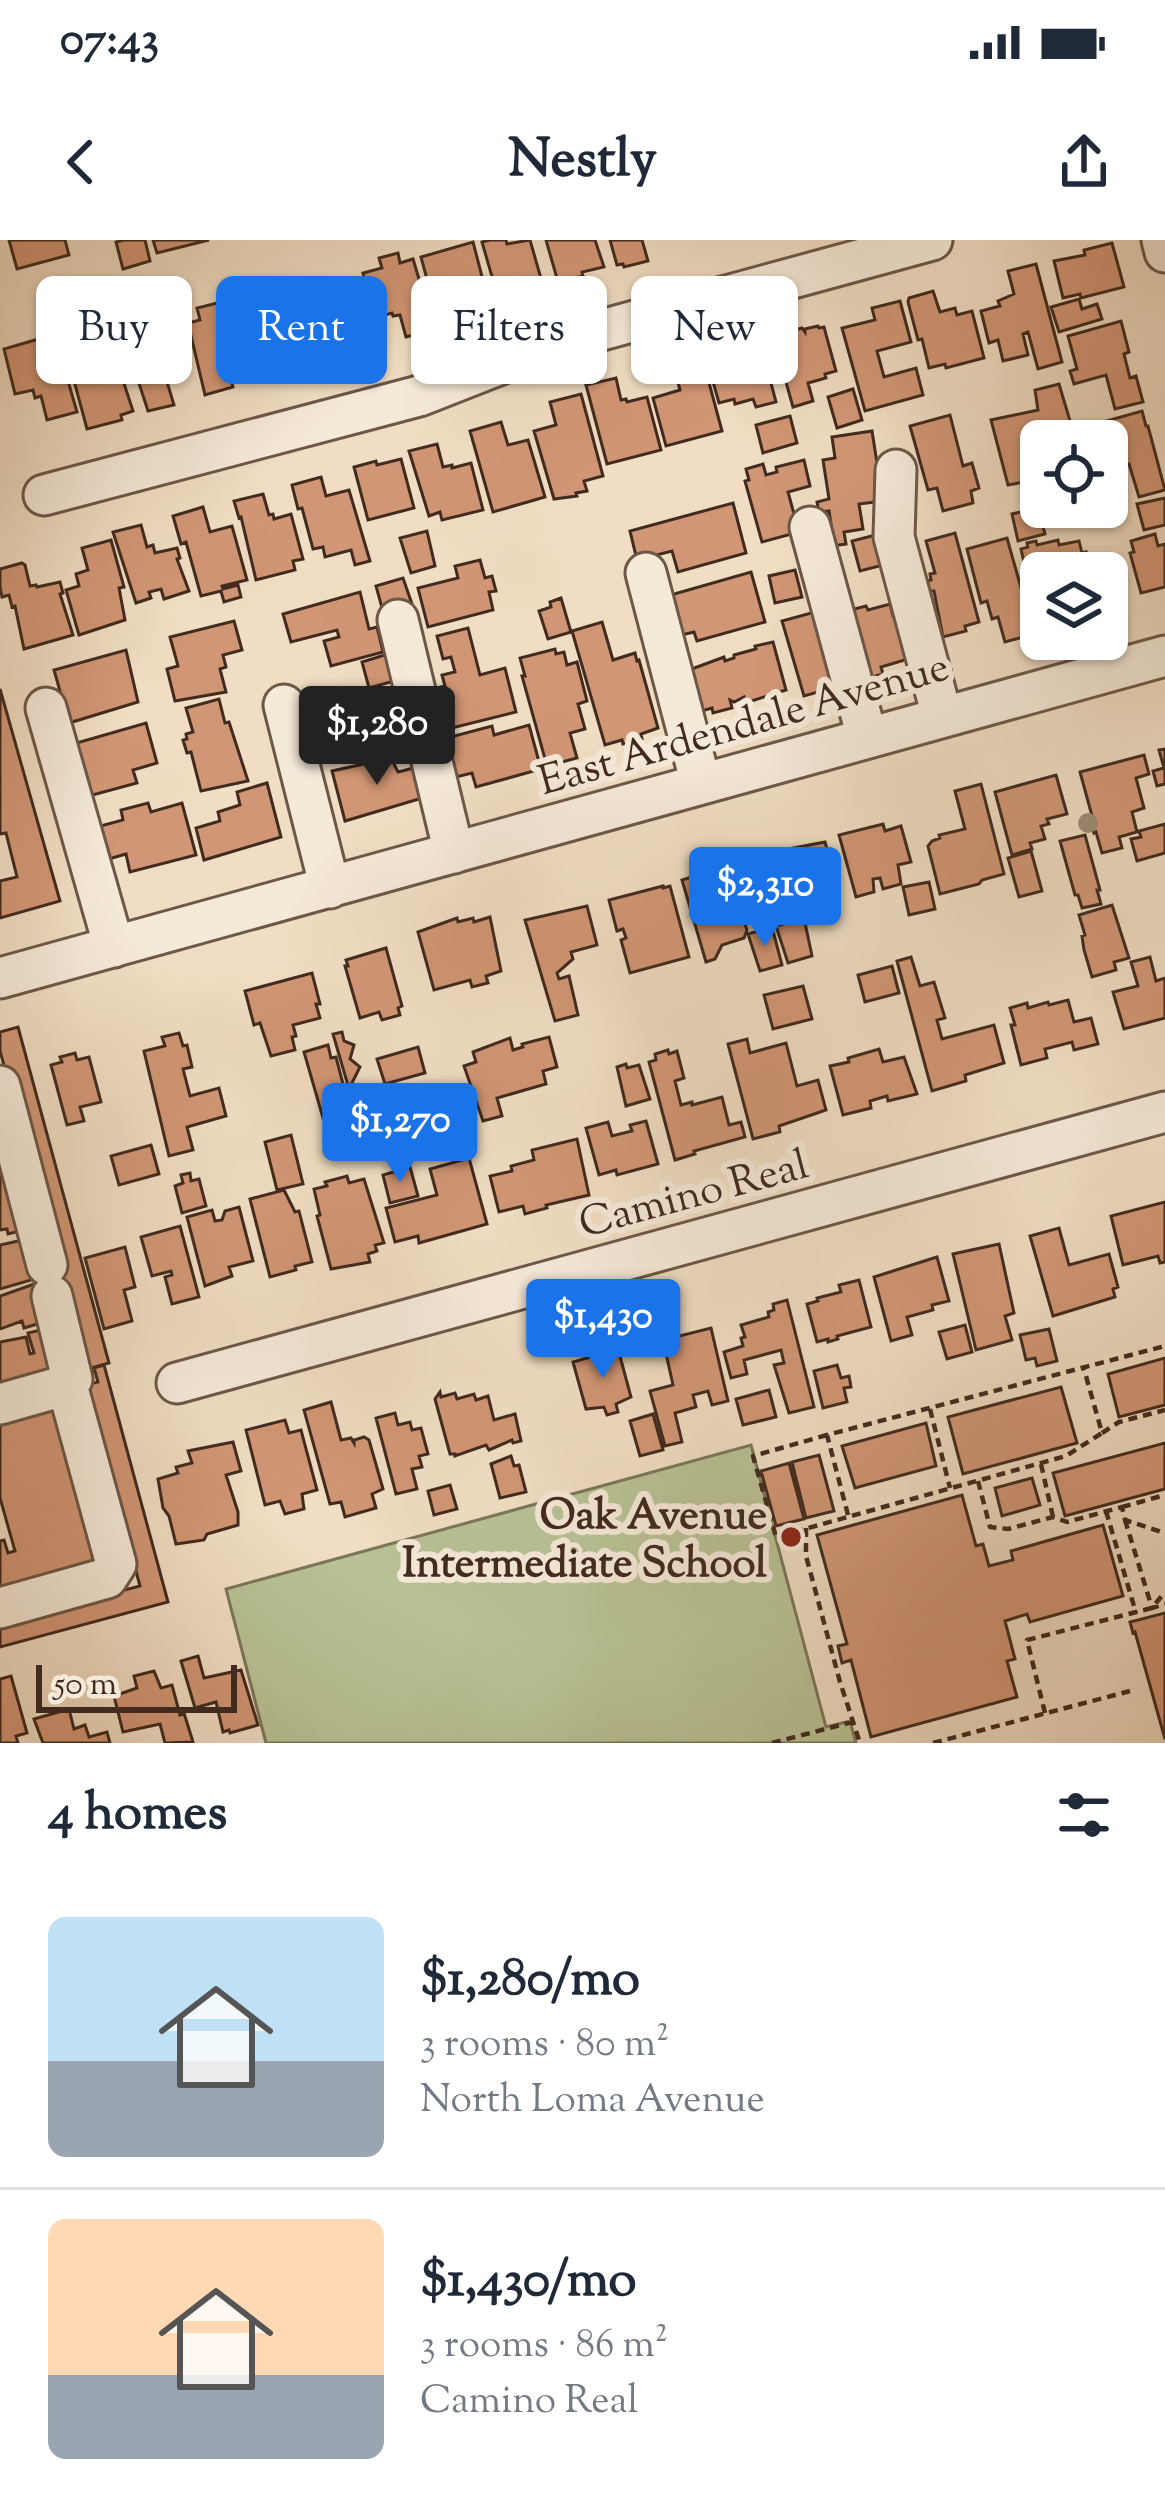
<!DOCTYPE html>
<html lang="en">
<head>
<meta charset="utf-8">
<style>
  body { margin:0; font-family:"Sorts Mill Goudy",serif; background:#f6f6f7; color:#1f2937; height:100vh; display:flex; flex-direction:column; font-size:45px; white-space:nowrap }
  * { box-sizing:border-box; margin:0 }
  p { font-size:39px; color:#747a83 }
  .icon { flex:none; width:66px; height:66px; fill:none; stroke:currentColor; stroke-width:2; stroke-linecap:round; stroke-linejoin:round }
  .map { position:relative; height:1503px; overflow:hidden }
  .details { display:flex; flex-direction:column; background:#fff; flex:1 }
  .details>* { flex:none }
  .top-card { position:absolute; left:36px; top:36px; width:1095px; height:108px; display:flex; gap:24px }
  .controls { position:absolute; left:1020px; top:180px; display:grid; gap:24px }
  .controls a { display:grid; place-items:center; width:108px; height:108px; border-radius:18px; background:#fff; box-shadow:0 3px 9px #0004; font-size:60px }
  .scale { position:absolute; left:36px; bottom:30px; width:201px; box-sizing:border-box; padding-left:12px; border:6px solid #412a1e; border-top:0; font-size:33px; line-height:42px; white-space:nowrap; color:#412a1e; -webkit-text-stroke:9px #f5e9d8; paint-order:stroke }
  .price { position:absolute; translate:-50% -102px; padding:0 27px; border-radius:12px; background:#1a73e8; color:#fff; font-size:39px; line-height:78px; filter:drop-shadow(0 3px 6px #0008) }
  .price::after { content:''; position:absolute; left:50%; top:72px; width:36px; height:27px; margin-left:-18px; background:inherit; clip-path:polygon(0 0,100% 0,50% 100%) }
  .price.current { background:#222; color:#fff }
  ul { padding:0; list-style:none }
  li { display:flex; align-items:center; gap:36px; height:300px; padding:0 48px }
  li+li { border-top:3px solid #e0e1e3 }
  li span { display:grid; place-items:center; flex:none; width:336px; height:240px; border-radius:18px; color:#555 }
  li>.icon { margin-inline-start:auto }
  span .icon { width:144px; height:144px; fill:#fffc; stroke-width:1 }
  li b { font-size:51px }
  h2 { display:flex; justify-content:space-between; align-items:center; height:144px; padding:0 48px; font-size:51px }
  .chip { padding:0 42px; border-radius:18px; background:#fff; box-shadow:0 3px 9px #0004; font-size:42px; line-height:108px }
  .chip.current { background:#1a73e8; color:#fff }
  .status { display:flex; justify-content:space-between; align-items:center; height:84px; padding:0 60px; background:#fff; direction:ltr }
  .status svg { height:33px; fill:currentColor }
  header { display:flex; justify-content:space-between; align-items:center; height:156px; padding:0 48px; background:#fff; font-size:54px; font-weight:700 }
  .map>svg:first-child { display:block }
</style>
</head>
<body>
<div class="status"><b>07:43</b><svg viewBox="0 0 49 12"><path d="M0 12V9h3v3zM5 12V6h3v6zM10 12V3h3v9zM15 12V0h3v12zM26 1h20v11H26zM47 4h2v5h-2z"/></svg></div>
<header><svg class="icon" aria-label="back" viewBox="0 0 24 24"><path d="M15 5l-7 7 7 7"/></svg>Nestly<svg class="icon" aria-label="share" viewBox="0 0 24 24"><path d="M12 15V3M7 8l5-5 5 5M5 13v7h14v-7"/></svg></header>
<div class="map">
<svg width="1165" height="1503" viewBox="0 0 1165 1503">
  <rect width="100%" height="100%" fill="#f0ddc3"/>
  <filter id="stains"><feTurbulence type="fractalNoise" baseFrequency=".00167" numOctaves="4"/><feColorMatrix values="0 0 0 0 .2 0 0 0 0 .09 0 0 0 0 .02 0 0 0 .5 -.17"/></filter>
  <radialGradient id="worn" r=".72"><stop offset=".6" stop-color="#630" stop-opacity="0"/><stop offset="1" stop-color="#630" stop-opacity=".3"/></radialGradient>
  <path fill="#b8c295" stroke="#7c765a" stroke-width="3" d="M751 1205 826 1487 850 1481 856 1503H266L226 1349Z"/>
  <path fill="#d19675" stroke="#412a1e" stroke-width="3" d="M9 0H65L69 15 17 29Z
    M124 0H145L150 21 123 29 116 2Z
    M153 0H209L157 13Z
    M490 0H506L507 4 530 0 544 49 516 55 515 49 497 54 482 2Z
    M546 0H595L604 27 582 32 583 36 558 42Z
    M610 0H642L648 21 624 27 623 24 617 25Z
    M473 2 486 52 456 60 461 78 439 84 421 17Z
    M1112 3 1124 47 1081 58 1080 54 1063 58 1054 21 1085 15 1084 10Z
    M398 13 400 23 413 19 434 90 406 97 400 75 393 76 392 73 374 78 363 33 382 28 379 18Z
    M1036 24 1062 122 1038 129 1028 92 1023 94 1028 115 1003 121 998 100 989 103 981 71 1000 66 998 61 1014 54 1008 31Z
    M356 41 370 92 346 98 351 116 324 123 317 98 322 96 310 54Z
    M297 48 318 126 287 134 279 104 271 106 268 98 255 101 245 63Z
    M933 51 940 72 955 68 957 75 972 71 984 118 946 128 945 124 929 128 922 99 918 100 908 62 909 58Z
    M1079 59 1082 69 1097 64 1102 79 1059 92 1051 67Z
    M229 60 233 75 239 74 251 111 229 116 232 125 227 126 233 147 205 155 188 83 200 80 197 68Z
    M900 61 911 102 877 111 884 137 916 128 923 155 865 171 842 88 875 80 872 68Z
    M112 74 119 101 96 107 93 98 90 99 89 80Z
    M1121 81 1129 112 1124 114 1130 138 1136 136 1143 162 1115 169 1106 135 1074 144 1070 131 1077 129 1068 96Z
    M150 82 152 91 178 84 189 127 164 132 174 165 148 171 136 134 141 132 135 107 131 108 126 88Z
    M818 86 819 88 824 87 836 131 825 134 826 138 808 143 813 161 793 167 773 96 802 88 805 92V89Z
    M49 96 57 129 64 127 77 172 47 180 41 156 35 158 33 150 15 154 4 109Z
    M734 106 737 116 762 109 776 162 756 167 753 159 735 164 734 159 719 163 705 113Z
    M701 113 722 191 666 206 653 158 680 150 672 121Z
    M118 125 133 171 121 175 122 180 87 189 73 137Z
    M616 138 621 160 626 159 627 162 647 157 661 210 607 224 586 145Z
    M1059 144 1076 201H1041V239L1008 245 991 180 1038 170 1035 150Z
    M853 149 862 180 837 188 828 157Z
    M581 154 603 236 584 241 587 251 576 253 577 256 554 259 534 191 556 185 550 162Z
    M1142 171 1146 186H1148L1165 250 1139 257 1129 224 1124 226V228L1107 230V201H1096L1092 185Z
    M950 175 963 226 972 223 979 248 971 251 973 263 943 271 937 248 928 250 910 186Z
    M790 176 797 203 763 213 756 185Z
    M501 182 508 205 528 200 545 257 493 272 470 191Z
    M872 191 883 261 859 264 863 289 844 292 846 304 825 307 823 292 832 290 829 271 819 272 817 262 829 259 823 220 835 218 832 197Z
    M437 204 443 227 452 225V228L471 223 483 270 442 280 440 272 429 276 409 211Z
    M401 219 414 268 368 280 354 227 376 221 377 225Z
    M804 220 810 246 788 252 799 292 762 302 745 241 749 240 746 229 763 224 766 235 777 232 776 227Z
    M321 237 326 256 349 250 370 321 355 325 351 310 325 317 323 307 313 309 302 268 298 269 292 245Z
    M263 254 269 275 273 274 274 279 291 274 303 319 293 321 295 330 256 340 241 277 239 278 234 261Z
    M1165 258V285L1144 290 1137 264Z
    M733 263 746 313 678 332 672 311 637 320 630 291Z
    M203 267 210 292 232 286 247 340 222 346 223 349 238 345 241 357 224 362 221 351 201 356 186 302 181 304 173 276Z
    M1038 268 1045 294 1018 301 1012 274Z
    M141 285 147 307 153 305 155 313 177 308 180 318 177 319 189 351 164 359 161 349 149 352 151 358 136 363 113 292Z
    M427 291 435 326 411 333 400 298Z
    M883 293 891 323 860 331 852 301Z
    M955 293 979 382 965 386 966 391 943 397 934 351H930L927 341 931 340 930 334 935 333 926 301Z
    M1155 294 1158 306 1165 304V347L1141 353 1130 313 1134 312 1131 301Z
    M1007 298 1034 394 1005 402 998 377 992 379 987 361 981 363 967 309Z
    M111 300 124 347 119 348 125 380 79 395 66 350 79 346 76 334 88 330 82 308Z
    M1058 300 1059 305 1079 301 1082 313 1086 312 1088 333H1041V364L1034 366 1021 309 1028 307 1027 303 1036 301 1037 305Z
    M480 320 485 338 492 336 496 351 489 352 493 370 428 387 418 348 458 338 455 326Z
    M22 323 25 325 30 346 36 345 37 347 60 342 63 353 60 354 73 395 24 409 15 366 12 367 9 355 2 357 0 347V329Z
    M795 330 802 357 775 363 769 336Z
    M751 332 765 382 697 401 694 392 677 396 667 356Z
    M403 338 413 367 384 375 376 346Z
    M360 352 369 389 377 387 383 412 331 426 324 401 339 397 337 390 291 402 283 374Z
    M561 358 571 392 548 399 539 371 551 367 550 362Z
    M890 364 893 376H896L908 419 881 427 883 434 862 440 843 372 866 366 868 370Z
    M822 370 843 445 804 456 782 381Z
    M234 381 242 410 223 415 226 427 220 429 226 452 175 461 167 429 178 426 170 397Z
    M602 382 613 420 635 413 637 421 639 420 658 488 641 494 642 499 623 504 622 500 605 505 572 391Z
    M468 388 480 435 505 428 516 472 440 491 429 450 445 446 442 435 455 432 451 417 443 419 437 396Z
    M773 402 786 450 745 463 744 457 734 462 730 460 732 468 713 473 712 468 702 471 689 430 724 417 725 421 734 418V415L756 409 755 406Z
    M555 409 556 414 564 412 567 425 577 422 587 461 578 464 585 489 570 493 577 518 547 526 522 436H525L520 418Z
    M126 410 138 462 69 483 54 430Z
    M391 413 398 440 369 448 362 422Z
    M0 449 60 661 0 678V641L17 637 6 593 0 594Z
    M366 451 369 463 401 455 412 494 398 498 399 503 375 509 373 506 370 507 367 486 354 488 351 479 337 483 331 461Z
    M219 459 225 483 229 482 248 541 201 551 191 512 187 513 183 500 187 499 186 494 193 492 186 468Z
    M146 483 157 523 133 530 137 543 89 556 73 504Z
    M529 485 541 529 476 547 472 533 448 539 439 500 492 486 494 495Z
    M1165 509V544L1157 546 1153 531 1164 528 1159 510Z
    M1144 515 1149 534 1136 538 1144 568 1132 572 1137 592 1119 597 1122 608 1102 613 1096 592 1094 593 1091 583H1094L1080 532Z
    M391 518 398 532 421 526 429 556 345 581 332 531Z
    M1056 535 1067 574 1047 579 1049 584 1041 586 1045 599 1030 603 1032 609 1012 615 995 552Z
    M267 543 281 597 204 620 196 588 220 581 218 572 240 565 237 552Z
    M981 544 1004 634 982 640 979 644 940 654 928 606 932 601 940 598 939 595 965 589 955 551Z
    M148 563 151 572 182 563 196 615 130 632 126 614 102 621 93 588 123 580 121 570Z
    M883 584 885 591 901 586 911 622 898 625 901 644 883 649 880 638 873 639 874 652 856 657 839 595Z
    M1165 584V613L1137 621 1131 599 1141 597 1139 591Z
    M1085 595 1100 650H1097L1101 664 1082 668 1078 655H1075L1060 601Z
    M825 602 839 651 794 664 791 653 779 655 767 613Z
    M1031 611 1042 651 1019 657 1008 618Z
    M744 628 758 673 743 678 747 690 744 698 722 705 715 719 706 722 682 640 715 630 717 636Z
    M929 642 935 669 909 675 903 647Z
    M663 646V648L670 646 689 717 630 733 621 700 626 698 623 689 617 691 609 660Z
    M1112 665 1129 718 1114 722 1116 730 1092 737 1084 710 1082 696 1085 695 1079 675Z
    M587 666 597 705 571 712 573 719 557 733 559 739 569 736 578 775 555 781 525 680Z
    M490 677 501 731 486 736 488 743 472 747 470 740 434 750 418 692 457 678 458 682 473 678 474 682Z
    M804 678 812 716 788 723 776 686Z
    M772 687 782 725 760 731 748 694Z
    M386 708 402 766 398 768 400 775 382 780 379 772 360 778 345 726H348L346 720Z
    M911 717 920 746 934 742 945 778 937 780 942 799 994 785 1004 823 965 835 966 841 932 851 897 721Z
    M1150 717 1156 741 1165 738V778L1124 789 1113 752 1138 746 1131 722Z
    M892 726 899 753 865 762 858 735Z
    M312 733 320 764H316L320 778 293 785 296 796 292 797 295 810 271 816 260 783 254 785 245 751Z
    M803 746 812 779 773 789 764 755Z
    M1068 760 1074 782 1091 778 1098 804 1074 810 1072 802 1045 809 1047 818 1021 825 1011 785H1015L1010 768 1027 763 1028 768 1048 762 1049 765Z
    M18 787 109 1123 88 1129 0 811V792Z
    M342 792 344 801 354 805 350 819 360 827 349 849 333 794Z
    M179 793 183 806 187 805 192 827 183 829 190 856 219 848 226 876 187 887 193 910 169 916 144 811 165 806 162 797Z
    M549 797 557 827 543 831 546 844 497 858 502 876 483 881 464 826 476 822 473 812 510 798 513 810 523 807 522 804Z
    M747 799 750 813 786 803 797 846 818 840 826 870 779 886 780 892 753 899 728 804Z
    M328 805 331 818 336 817 350 871 323 878 304 812Z
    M418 807 425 833 385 844 377 819Z
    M879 809 883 822 904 817 917 854 888 861 887 856 870 861 871 868 843 875 830 826 849 822 848 818Z
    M668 810 669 814 677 811 684 838 675 841 681 865 692 862V865L722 857 729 885 741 882 745 897 694 911 695 914 675 920 649 822 656 820 655 814Z
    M75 813 77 820 89 817 101 862 80 867 84 881 67 885 51 825 62 822 60 817Z
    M626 824 627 828 639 825 650 859 626 866 617 827Z
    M454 866 463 904 441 910 435 893 443 890 438 871Z
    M646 881 658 924 617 935 616 930 599 935 586 888 608 882 612 896 632 891 630 885Z
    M291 895 303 944 277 950 265 902Z
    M0 898 24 990 8 994 7 989 0 990Z
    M577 899 589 955 546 965 547 968 525 974 523 966 499 972 490 936 512 931 511 926 534 920 532 910Z
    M151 905 159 934 119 945 111 916Z
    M469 918 487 984 419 1003 418 996 395 1002 386 968 437 955 430 929Z
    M410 927 418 956 390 963 383 935Z
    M190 933 191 941 199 939 206 966 182 973 175 946 183 943 181 935Z
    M347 936 349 943 364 939 384 1003 375 1005 377 1011 368 1014 370 1022 331 1029 317 976 320 975 314 949 327 946 325 942Z
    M284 950 295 972 299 971 312 1022 295 1026 296 1030 270 1037 250 959Z
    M1165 962V1022L1160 1023 1158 1016 1123 1025 1111 976Z
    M239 967 253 1021 229 1027 232 1036 205 1046 187 977 212 970 215 981 222 980 225 971Z
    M180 986 199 1057 172 1064 165 1037 172 1035 171 1031 152 1036 141 997Z
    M1059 988 1069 1025 1109 1014 1118 1047 1113 1049 1115 1057 1053 1076 1030 996Z
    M27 999 38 1038 0 1049V1005Z
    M999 1004 1014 1073 1005 1076 1012 1100 976 1110 953 1014Z
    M125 1007 135 1047 124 1050 132 1081 104 1089 85 1018Z
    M937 1017 949 1061 932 1065 933 1070 907 1077 912 1095 891 1101 874 1037Z
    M859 1040 871 1087 837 1096 838 1099 828 1102V1099L817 1102 807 1064 818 1061 817 1058 841 1052 839 1045Z
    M37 1043 47 1081 24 1088 22 1081 0 1089V1056Z
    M787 1060 814 1167 789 1173 774 1125 784 1123 781 1110 744 1120 747 1134 731 1138 724 1112 743 1106 741 1098 745 1097 741 1085 769 1077 768 1072 774 1070 773 1064Z
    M965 1085 972 1112 947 1119 939 1092Z
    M49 1088 60 1127 0 1146V1102L26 1097 30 1114 34 1113 28 1093Z
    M711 1088 728 1161 712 1165 708 1151 693 1155 696 1167 675 1173 682 1202 665 1206 650 1151 673 1145 663 1100Z
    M1049 1089 1057 1121 1037 1126 1035 1118 1026 1120 1020 1095Z
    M618 1109 631 1157 616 1164 618 1172 607 1175 604 1167 586 1169 573 1122Z
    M1165 1118V1165L1119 1177 1108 1134Z
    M104 1125 168 1362 0 1407V1383L140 1346 86 1145 98 1142 95 1131 84 1134 83 1131Z
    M837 1125 841 1138 849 1136 851 1147 844 1148 847 1162 823 1168 814 1131Z
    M1061 1147 1077 1203 963 1234 948 1177Z
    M769 1150 776 1177 743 1185 736 1159Z
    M440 1152 441 1157 455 1153 457 1159 474 1154 476 1160 488 1156 494 1180 515 1174 521 1201 513 1203 512 1200 489 1210 486 1205 455 1216V1214H450L435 1159Z
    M52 1161 97 1329 0 1355V1301L4 1300 8 1313 15 1311 0 1258V1175Z
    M331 1162 341 1200 351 1198 354 1203V1200L364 1197 369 1200 383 1249 372 1254 376 1268 345 1277 341 1262 330 1264 304 1170Z
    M395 1173 398 1185 410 1182 412 1190 421 1188 428 1214 419 1216 422 1227 412 1229 417 1249 396 1254 376 1178Z
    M653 1174 663 1210 640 1216 630 1181Z
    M285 1180 289 1193 301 1190 317 1250 302 1254 304 1269 285 1274 280 1261 265 1265 246 1190Z
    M926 1183 936 1226 855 1248 842 1206Z
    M233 1202 241 1231 226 1235 238 1272V1285L207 1294 204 1300 176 1304 169 1276 163 1268 158 1239 178 1233 176 1227 192 1223 188 1211Z
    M1165 1203V1249L1065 1276 1053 1233Z
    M819 1215 834 1271 806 1278 792 1222Z
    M511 1216 514 1226 519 1225 526 1252 500 1258 491 1224Z
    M789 1223 804 1279 776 1286 761 1231Z
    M1032 1238 1040 1265 1002 1276 995 1248Z
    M450 1245 457 1269 434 1275 428 1251Z
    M962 1255 976 1306 983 1304 989 1326 1013 1320 1011 1311 1103 1285 1123 1356 1030 1382 1027 1374 1005 1381 1015 1419 1007 1421 1017 1457 871 1497 851 1420 842 1423 838 1406 847 1404 817 1295Z
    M1165 1373V1499L1135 1392 1133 1393 1130 1382Z
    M198 1416 204 1438 241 1430 258 1485 230 1493 229 1490 223 1492 216 1462 195 1468 181 1421Z
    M154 1431 161 1448 172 1445 180 1475 184 1473 193 1502 165 1503 160 1484 123 1492 114 1456 137 1448 134 1436Z
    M11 1436 27 1493 16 1496 18 1503H0V1439Z
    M69 1469 74 1489 85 1485 89 1497 107 1492 110 1503H43L34 1479Z"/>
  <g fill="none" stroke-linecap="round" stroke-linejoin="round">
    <g stroke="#6d5747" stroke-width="45">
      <path id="minor" d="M1162 0 1165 12
        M896 230 894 297 942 476
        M44 255 419 156 554 103 932 0
        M810 287 867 497
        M646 333 701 544
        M398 380 454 613
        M284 465 330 648
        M46 468 114 707
        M0 738 1165 416
        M0 846 47 1025
        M177 1143 1165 872
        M0 1164 67 1145 72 1139 52 1056
        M0 1368 107 1338 116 1324 67 1145"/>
    </g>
    <path stroke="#412a1e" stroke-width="4.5" stroke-dasharray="9 6" stroke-linecap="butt" d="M930 1169 950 1248
      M1102 1193 1119 1182 1165 1170
      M827 1195 753 1216 776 1297 1066 1216 1102 1193 1084 1129
      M1041 1224 1053 1277
      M978 1241 990 1287 1008 1289 1053 1277 1067 1282 1122 1267 1125 1280 1165 1293
      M1122 1267 1165 1255
      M1106 1271 1136 1373
      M848 1275 827 1195 1165 1106
      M1125 1280 1152 1368 1165 1364
      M806 1288V1316L840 1442 860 1503
      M1045 1473 1027 1400 1152 1368 1165 1352
      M772 1503 852 1482
      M933 1503 1130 1451"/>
    <use href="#minor" stroke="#f5e9d8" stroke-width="39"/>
  </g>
  <circle fill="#9d8b75" cx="1088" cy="583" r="10"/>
  <circle fill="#8f2418" stroke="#f5e9d8" stroke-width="4.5" cx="791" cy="1297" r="12"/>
  <g text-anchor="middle" stroke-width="12" stroke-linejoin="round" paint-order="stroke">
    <g font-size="42" fill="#412a1e" stroke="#f5e9d8">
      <text transform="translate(743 482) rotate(-16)" y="15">East Ardendale Avenue</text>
      <text transform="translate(693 952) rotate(-15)" y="15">Camino Real</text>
    </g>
    <g font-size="42" font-weight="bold" fill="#412a1e" stroke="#f5e9d8" text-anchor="end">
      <text x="767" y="1288">Oak Avenue<tspan x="767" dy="48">Intermediate School</tspan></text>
    </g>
  </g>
  <rect width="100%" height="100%" filter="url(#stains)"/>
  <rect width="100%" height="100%" fill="url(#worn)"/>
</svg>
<div class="controls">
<a><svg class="icon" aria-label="locate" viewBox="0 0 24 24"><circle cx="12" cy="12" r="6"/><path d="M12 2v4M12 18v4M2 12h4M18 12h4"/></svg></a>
<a><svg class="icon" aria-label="layers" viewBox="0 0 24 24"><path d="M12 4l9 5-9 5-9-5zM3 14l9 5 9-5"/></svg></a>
</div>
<div class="scale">50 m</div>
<b class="price current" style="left:377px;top:548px">$1,280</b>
<b class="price" style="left:765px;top:709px">$2,310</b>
<b class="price" style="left:400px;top:945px">$1,270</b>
<b class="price" style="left:603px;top:1141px">$1,430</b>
<div class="top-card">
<a class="chip">Buy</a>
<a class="chip current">Rent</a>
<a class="chip">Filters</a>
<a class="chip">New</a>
</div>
</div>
<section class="details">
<h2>4 homes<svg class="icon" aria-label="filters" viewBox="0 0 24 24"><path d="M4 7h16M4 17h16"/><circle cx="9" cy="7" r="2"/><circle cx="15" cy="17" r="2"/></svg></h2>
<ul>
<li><span style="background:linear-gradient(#bfe0f5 60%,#9aa5b1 0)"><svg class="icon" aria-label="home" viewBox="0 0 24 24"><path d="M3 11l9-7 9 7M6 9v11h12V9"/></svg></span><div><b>$1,280/mo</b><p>3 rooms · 80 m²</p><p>North Loma Avenue</p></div></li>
<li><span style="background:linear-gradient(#ffd9b3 65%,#9aa5b1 0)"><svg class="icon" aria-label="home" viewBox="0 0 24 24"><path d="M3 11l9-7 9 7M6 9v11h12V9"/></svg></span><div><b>$1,430/mo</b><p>3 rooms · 86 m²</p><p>Camino Real</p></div></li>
</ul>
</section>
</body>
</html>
